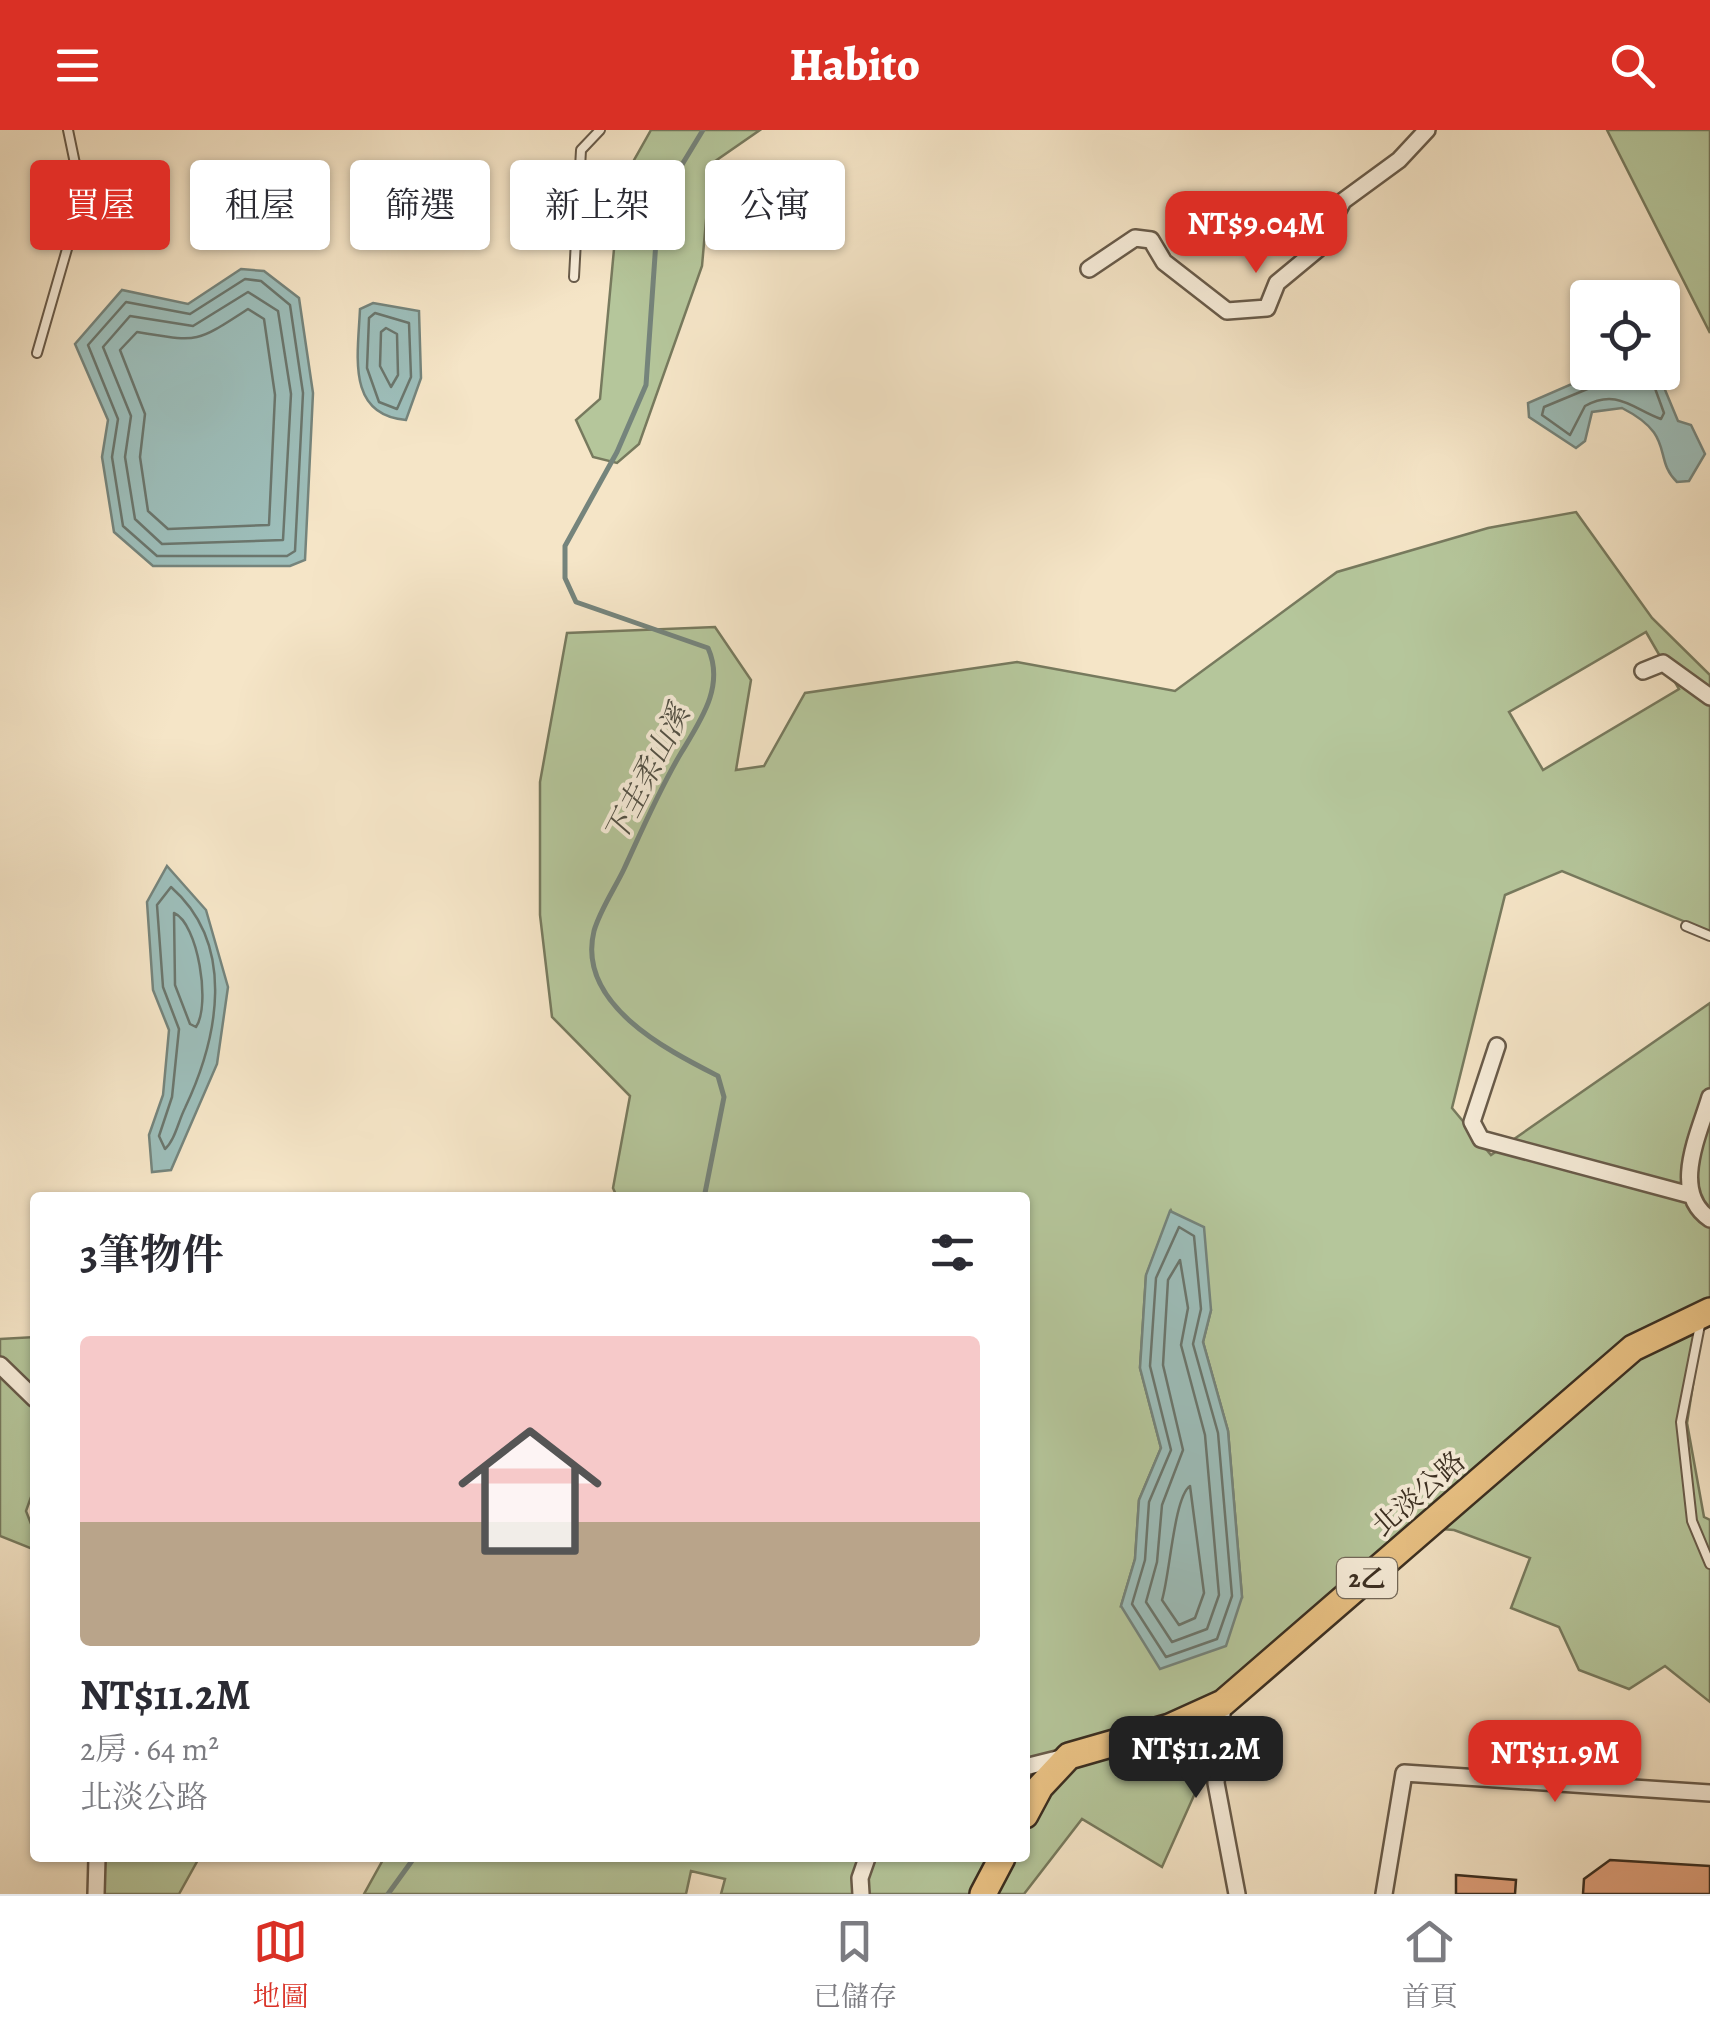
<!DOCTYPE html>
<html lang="zh-TW">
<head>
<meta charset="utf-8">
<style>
  body { margin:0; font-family:Alegreya,"Noto Serif TC",serif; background:#f2f2f3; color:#2b2b33; height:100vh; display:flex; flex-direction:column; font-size:38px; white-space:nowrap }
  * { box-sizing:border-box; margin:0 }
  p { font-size:32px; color:#7c7c81 }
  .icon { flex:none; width:55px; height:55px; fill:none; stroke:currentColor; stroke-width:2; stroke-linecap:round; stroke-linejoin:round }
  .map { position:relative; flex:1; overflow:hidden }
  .sheet { position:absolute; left:30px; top:1062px; width:1000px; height:670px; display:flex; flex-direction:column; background:#fff; border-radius:10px; box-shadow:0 2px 8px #0004 }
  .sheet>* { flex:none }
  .guide { position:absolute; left:30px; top:30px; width:1000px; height:90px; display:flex; gap:20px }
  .controls { position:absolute; left:1570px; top:150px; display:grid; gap:20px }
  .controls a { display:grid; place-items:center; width:110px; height:110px; border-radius:10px; background:#fff; box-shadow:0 2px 8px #0004; font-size:50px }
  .price { position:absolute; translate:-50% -85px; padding:0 22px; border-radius:20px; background:#d93025; color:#fff; font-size:32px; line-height:65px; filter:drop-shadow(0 2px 5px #0008) }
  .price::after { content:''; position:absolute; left:50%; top:60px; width:30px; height:22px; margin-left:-15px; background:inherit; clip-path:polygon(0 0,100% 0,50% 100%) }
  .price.selected { background:#222; color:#fff }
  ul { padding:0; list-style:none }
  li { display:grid; align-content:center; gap:20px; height:530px; padding:0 50px }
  li span { display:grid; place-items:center; height:310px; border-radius:10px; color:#555 }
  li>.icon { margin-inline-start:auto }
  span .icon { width:180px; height:180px; fill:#fffc; stroke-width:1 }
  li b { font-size:42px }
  h2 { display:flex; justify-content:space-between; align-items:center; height:120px; padding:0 50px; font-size:42px }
  .pill { padding:0 35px; border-radius:10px; background:#fff; box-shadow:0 2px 8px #0004; font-size:35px; line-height:90px }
  .pill.selected { background:#d93025; color:#fff }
  header { display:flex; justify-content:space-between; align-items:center; height:130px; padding:0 50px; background:#d93025; color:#fff; font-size:45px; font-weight:800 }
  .menu { display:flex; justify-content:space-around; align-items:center; height:140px; border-top:2px solid #e1e1e2; background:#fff; font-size:28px; color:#7c7c81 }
  .menu a { display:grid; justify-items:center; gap:5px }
  .menu .selected { color:#d93025 }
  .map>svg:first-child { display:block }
</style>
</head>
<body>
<header><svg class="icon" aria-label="menu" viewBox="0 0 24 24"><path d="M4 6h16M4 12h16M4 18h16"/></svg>Habito<svg class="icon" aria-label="search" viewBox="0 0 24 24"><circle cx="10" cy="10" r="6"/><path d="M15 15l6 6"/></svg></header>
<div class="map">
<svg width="1710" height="1764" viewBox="0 0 1710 1764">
  <rect width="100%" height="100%" fill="#f5e5c7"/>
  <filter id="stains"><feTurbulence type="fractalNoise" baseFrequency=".002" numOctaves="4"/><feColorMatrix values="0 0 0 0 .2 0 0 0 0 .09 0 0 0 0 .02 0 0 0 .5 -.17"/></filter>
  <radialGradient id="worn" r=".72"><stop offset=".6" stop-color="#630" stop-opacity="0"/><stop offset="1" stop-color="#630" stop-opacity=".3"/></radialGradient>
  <path fill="#b5c69b" stroke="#777a5e" stroke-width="2.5" fill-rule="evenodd" d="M651 0H760L711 34 702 136 639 314 617 333 593 327 576 290 600 269 620 55Z
    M1607 0H1710V203Z
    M1576 382 1652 488 1710 545V802L1562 741 1505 765 1452 978 1491 1025 1710 873V1187L1703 1190 1687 1293 1704 1387 1710 1390V1572L1665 1536 1629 1559 1579 1540 1559 1497 1511 1478 1530 1428 1454 1400 1415 1397 1278 1515 1207 1568 1200 1652 1162 1737 1082 1689 1024 1764H721L725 1749 691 1741 686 1764H364L384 1728H1025V1068L617 1067 613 1058 630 966 552 887 540 785V652L567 503 715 497 751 550 736 640 764 636 805 563 1017 532 1175 561 1337 442 1488 398ZM1646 502 1679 559 1543 640 1509 582ZM1171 1081 1211 1180 1203 1212 1228 1301 1242 1467 1121 1476 1135 1429 1139 1370 1161 1318 1140 1238 1146 1146Z
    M35 1207V1356L26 1381 35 1404V1420L0 1406V1209Z
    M97 1728H199L179 1764H96Z"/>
  <path fill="#9dbeba" stroke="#75847c" stroke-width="2.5" d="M241 139 264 141 299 168 313 263 305 430 290 436H153L114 402 102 327 108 290 75 214 122 160 188 174Z
    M373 173 419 181 421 248 406 290C346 285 358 225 360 179Z
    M1597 243H1658L1678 291 1691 295 1705 324 1689 351 1677 352C1652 328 1677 306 1622 278L1592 282 1585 311 1576 318 1529 287 1528 273Z
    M167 736 206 780 228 857 217 934 171 1040 152 1042 149 1005 163 965 169 900 153 860 147 772Z
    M1170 1081 1204 1097 1211 1180 1203 1212 1228 1301 1242 1467 1226 1516 1160 1539 1121 1476 1135 1429 1139 1370 1161 1318 1140 1238 1146 1145Z"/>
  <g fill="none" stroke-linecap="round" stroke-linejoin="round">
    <path stroke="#6b766d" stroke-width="2.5" d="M245 149 261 151 290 175 303 263 295 421 287 426H157L123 396 112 327 118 289 88 215 126 172 190 184Z
      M248 162 278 181 291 264 283 410 162 414 135 389 125 327 131 286 103 217 130 186 193 196Z
      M248 179 264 189 275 265 269 395 168 399 148 381 140 327 145 284 120 220 137 202C199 212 194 214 248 179Z
      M375 183 409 193 411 247 397 279 379 272 367 238 369 188Z
      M386 198 397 204 398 245 391 257 380 236 381 202Z
      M1602 242 1597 255 1544 277 1542 285 1570 305 1585 276C1617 258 1633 279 1661 289L1664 283 1649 242
      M171 757C237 815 218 908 185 978 178 992 175 1010 165 1019L159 1006 172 967 179 899 163 857 157 775Z
      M174 783C198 793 211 875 196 897L190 894 175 855Z
      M1179 1097 1194 1106 1201 1179 1193 1214 1218 1303 1232 1466 1217 1509 1166 1527 1132 1474 1145 1430 1149 1372 1171 1320 1150 1236 1156 1148Z
      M1180 1130 1188 1178 1181 1215 1205 1305 1219 1465 1207 1499 1172 1512 1146 1472 1157 1432 1162 1375 1183 1320 1163 1235 1168 1150Z
      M1190 1356 1204 1463 1195 1488 1179 1495 1162 1470C1170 1444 1174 1367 1190 1356Z"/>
    <path stroke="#75847c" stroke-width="5" d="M703 0 666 61 657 97 646 255 617 322 565 416V448L576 472 708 518C725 556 701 590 681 623 659 660 642 700 624 739 615 758 600 780 594 801 576 874 667 920 718 946L724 967 704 1068
      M388 1764 414 1728"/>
  </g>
  <path fill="#e0a07b" stroke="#392d20" stroke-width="2.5" d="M1610 1730 1710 1736V1764H1583L1584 1749Z
    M1456 1745 1516 1750 1515 1764H1456Z"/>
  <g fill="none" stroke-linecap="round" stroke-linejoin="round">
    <g stroke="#685b4a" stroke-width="12">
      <path id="lane" d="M574 147 581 20 600 0
        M37 223 82 67 68 0
        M1686 796 1710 806
        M1700 1195 1681 1292 1692 1391 1710 1434"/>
    </g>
    <g stroke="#685b4a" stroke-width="20">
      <path id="street" d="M1089 139 1135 108 1151 110 1164 132 1227 181 1267 178 1277 153 1318 119 1343 71 1399 30 1427 0
        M1643 541 1663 533 1710 567
        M1497 916 1472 992 1481 1009 1690 1065
        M1710 967C1699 1004 1670 1062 1710 1089
        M0 1235 35 1269
        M1223 1573 1216 1653 1237 1764
        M1025 1637 1065 1627
        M96 1764 97 1728
        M861 1764 860 1748 867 1728
        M1384 1764 1404 1643 1710 1663"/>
    </g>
    <g stroke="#392d20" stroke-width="30">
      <path id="primary" d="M1025 1685 1040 1657 1069 1626 1170 1597 1223 1573 1633 1218 1710 1181
        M983 1764 1002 1728"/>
    </g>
    <use href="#lane" stroke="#f8eedb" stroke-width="8"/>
    <use href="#street" stroke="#f8eedb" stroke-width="15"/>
    <use href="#primary" stroke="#eac284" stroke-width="25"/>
  </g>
  <g text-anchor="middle" stroke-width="8" stroke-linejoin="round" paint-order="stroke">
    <rect fill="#f8eedb" stroke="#726758" stroke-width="2.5" x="1337" y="1428" width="60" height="40" rx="8"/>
    <g font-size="25" font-weight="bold" fill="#392d20">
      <text x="1367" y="1457">2乙</text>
    </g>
    <g font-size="28" fill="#392d20" stroke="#f8eedb">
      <text transform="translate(1418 1363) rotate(-41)" y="10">北淡公路</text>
    </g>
    <g font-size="30" font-style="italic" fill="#525146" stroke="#f8eedb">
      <text transform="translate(647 644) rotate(-63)" y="10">下圭柔山溪</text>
    </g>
  </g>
  <rect width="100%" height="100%" filter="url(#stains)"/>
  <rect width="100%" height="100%" fill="url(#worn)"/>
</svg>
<div class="controls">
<a><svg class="icon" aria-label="locate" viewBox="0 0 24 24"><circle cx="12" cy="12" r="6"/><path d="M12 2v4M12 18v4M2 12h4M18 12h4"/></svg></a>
</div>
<b class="price" style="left:1256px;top:146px">NT$9.04M</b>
<b class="price selected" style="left:1196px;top:1671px">NT$11.2M</b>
<b class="price" style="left:1555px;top:1675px">NT$11.9M</b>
<div class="guide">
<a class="pill selected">買屋</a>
<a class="pill">租屋</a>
<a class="pill">篩選</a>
<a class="pill">新上架</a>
<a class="pill">公寓</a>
</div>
<section class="sheet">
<h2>3筆物件<svg class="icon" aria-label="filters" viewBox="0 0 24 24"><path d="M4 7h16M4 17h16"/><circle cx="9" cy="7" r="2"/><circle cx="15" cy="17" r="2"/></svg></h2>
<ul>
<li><span style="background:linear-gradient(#f6c9c9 60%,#b9a48a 0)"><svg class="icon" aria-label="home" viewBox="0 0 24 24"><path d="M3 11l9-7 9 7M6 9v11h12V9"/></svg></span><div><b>NT$11.2M</b><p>2房 · 64 m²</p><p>北淡公路</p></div></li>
</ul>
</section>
</div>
<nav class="menu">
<a class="selected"><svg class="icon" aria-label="map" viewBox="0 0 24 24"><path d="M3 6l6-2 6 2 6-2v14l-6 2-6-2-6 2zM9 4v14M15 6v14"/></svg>地圖</a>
<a><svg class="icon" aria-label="saved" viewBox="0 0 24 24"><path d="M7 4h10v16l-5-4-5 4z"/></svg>已儲存</a>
<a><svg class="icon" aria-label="home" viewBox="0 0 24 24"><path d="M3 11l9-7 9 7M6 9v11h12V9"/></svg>首頁</a>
</nav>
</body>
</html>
